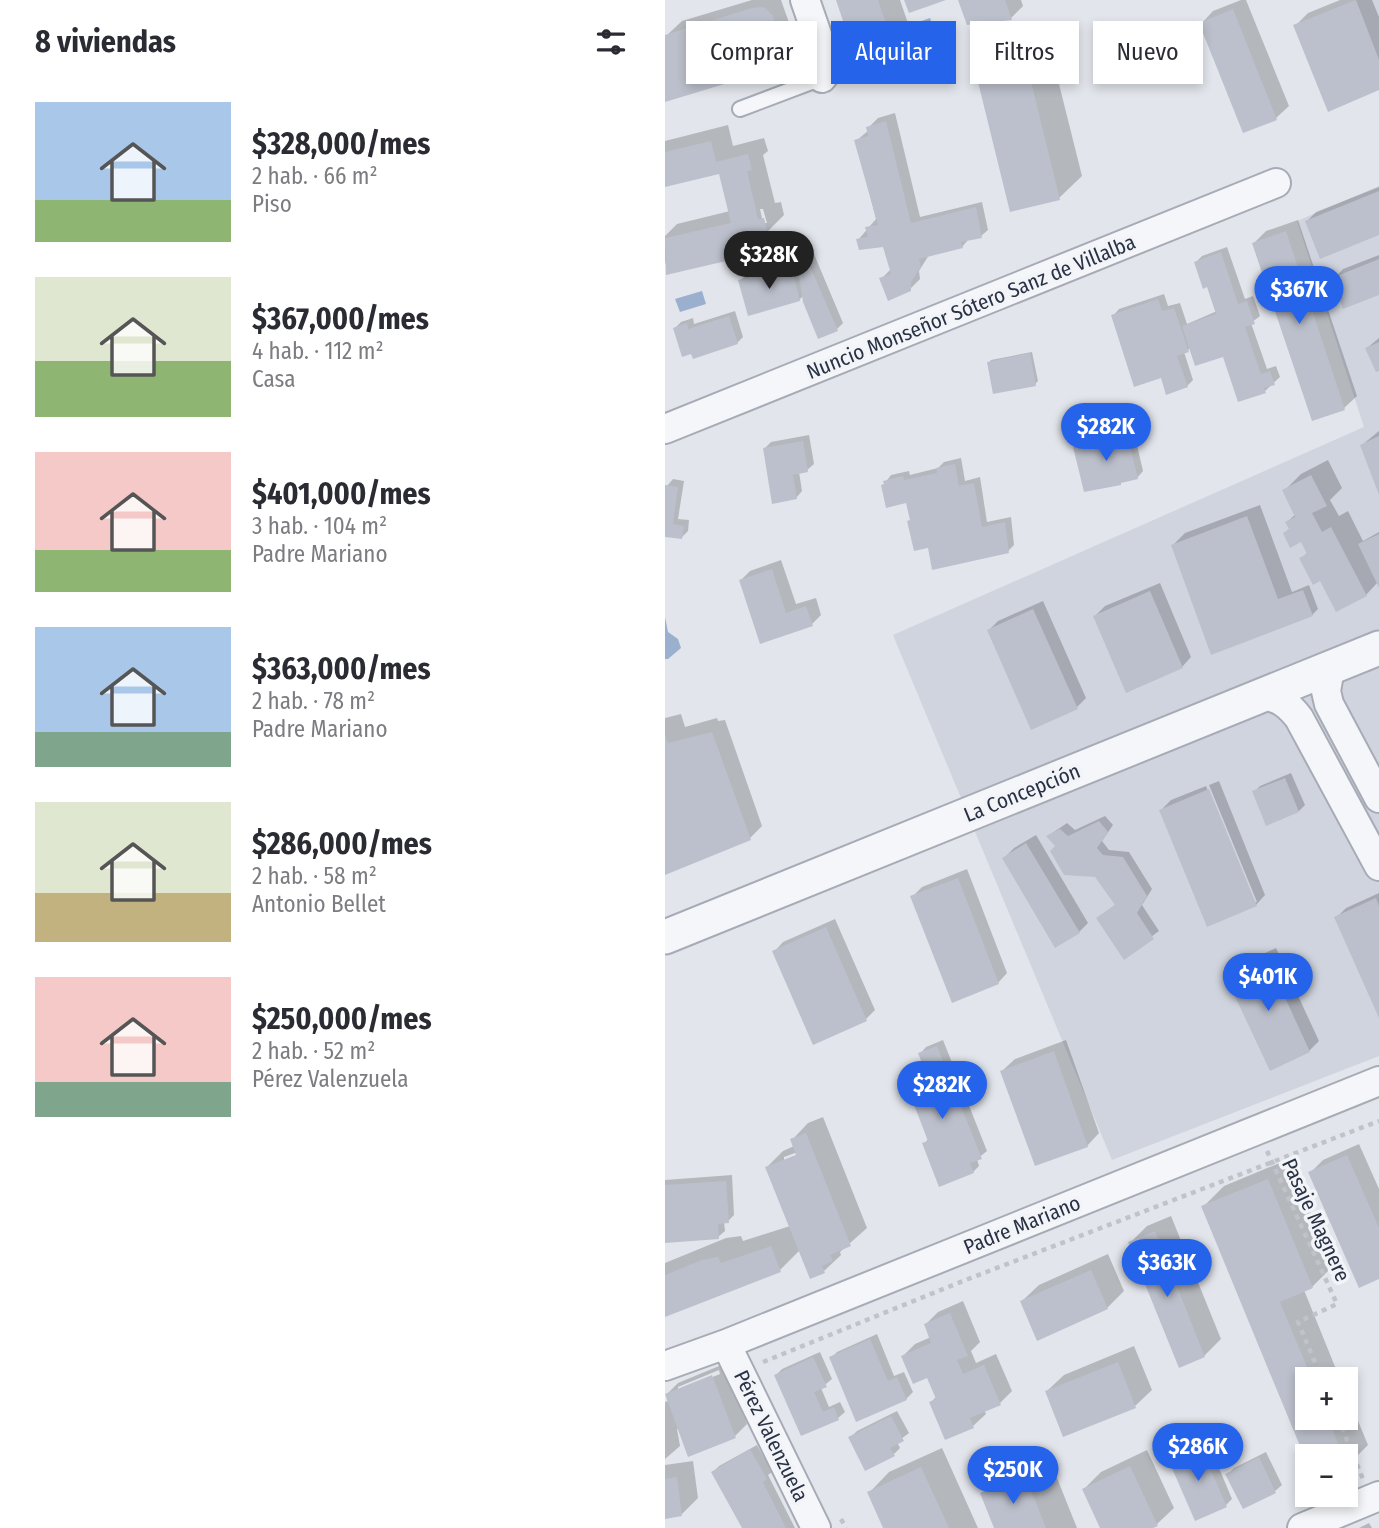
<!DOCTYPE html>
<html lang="es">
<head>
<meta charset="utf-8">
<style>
  body { margin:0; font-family:"Fira Sans Condensed",sans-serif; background:#f2f2f3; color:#2b2b33; height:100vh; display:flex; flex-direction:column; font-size:26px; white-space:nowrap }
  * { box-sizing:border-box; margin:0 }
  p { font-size:23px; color:#7c7c81 }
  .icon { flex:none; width:38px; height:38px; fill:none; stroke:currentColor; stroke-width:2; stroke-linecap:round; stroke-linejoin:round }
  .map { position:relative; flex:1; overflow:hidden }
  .drawer { display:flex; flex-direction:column; background:#fff; width:665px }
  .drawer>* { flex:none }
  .banner { position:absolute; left:21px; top:21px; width:588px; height:63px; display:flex; gap:14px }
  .controls { position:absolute; left:630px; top:1367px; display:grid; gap:14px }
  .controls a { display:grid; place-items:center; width:63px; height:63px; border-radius:0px; background:#fff; box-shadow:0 4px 10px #0003; font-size:35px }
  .price { position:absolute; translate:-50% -60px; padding:0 16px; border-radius:24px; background:#2563eb; color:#fff; font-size:23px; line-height:46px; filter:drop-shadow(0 2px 4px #0008) }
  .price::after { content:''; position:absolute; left:50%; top:42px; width:21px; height:16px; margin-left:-10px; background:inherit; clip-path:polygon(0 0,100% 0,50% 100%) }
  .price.current { background:#222; color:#fff }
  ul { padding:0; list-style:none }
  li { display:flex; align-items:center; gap:21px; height:175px; padding:0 35px }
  li span { display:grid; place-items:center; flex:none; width:196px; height:140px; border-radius:0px; color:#555 }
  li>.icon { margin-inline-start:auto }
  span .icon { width:84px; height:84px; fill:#fffc; stroke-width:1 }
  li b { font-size:30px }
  h2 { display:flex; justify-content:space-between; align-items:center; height:84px; padding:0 35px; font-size:30px }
  .tag { padding:0 24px; border-radius:0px; background:#fff; box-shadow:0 4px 10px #0003; font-size:24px; line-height:63px }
  .tag.current { background:#2563eb; color:#fff }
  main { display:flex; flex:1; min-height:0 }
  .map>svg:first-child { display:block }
</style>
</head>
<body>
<main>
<section class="drawer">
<h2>8 viviendas<svg class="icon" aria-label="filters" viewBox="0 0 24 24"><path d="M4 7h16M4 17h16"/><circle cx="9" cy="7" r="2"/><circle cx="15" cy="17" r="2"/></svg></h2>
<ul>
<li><span style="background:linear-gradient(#a9c7e8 70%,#8fb573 0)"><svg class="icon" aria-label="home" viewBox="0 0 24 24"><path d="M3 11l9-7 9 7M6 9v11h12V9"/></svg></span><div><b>$328,000/mes</b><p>2 hab. · 66 m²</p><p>Piso</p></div></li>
<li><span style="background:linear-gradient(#dfe7d0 60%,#8fb573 0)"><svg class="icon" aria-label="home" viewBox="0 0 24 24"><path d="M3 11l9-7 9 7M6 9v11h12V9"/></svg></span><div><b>$367,000/mes</b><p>4 hab. · 112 m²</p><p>Casa</p></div></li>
<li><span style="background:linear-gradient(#f6c9c9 70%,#8fb573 0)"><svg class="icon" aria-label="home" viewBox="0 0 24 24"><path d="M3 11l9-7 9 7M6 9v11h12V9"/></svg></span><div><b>$401,000/mes</b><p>3 hab. · 104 m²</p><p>Padre Mariano</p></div></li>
<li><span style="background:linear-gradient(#a9c7e8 75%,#7fa58c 0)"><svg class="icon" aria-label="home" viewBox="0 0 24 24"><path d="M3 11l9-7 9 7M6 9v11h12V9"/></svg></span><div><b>$363,000/mes</b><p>2 hab. · 78 m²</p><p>Padre Mariano</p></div></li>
<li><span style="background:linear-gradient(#dfe7d0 65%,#c2b280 0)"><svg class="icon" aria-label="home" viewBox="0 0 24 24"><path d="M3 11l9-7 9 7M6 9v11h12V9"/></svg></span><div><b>$286,000/mes</b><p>2 hab. · 58 m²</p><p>Antonio Bellet</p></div></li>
<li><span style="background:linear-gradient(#f6c9c9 75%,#7fa58c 0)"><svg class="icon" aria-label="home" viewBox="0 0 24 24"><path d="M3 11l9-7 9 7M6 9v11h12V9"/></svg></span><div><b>$250,000/mes</b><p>2 hab. · 52 m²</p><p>Pérez Valenzuela</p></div></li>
</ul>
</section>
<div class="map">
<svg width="714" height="1528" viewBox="0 0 714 1528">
  <rect width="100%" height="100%" fill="#e2e5eb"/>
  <path fill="#d0d4de" d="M690 0H714V60Z
    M714 186V1056L447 1160 228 635 699 427 632 221Z"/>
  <path fill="#9bafce" d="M265 18 275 45 258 51 248 24Z
    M37 291 41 304 15 312 10 299Z
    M0 617 3 632 13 639 16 648 3 659H0Z"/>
  <path fill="#0003" fill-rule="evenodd" d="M87 0H116L134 51 121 64 0 100V37L17 21Z
    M173 0H235L244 26 227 43Z
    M295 0H356L358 6 346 18Z
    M576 0H581L624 106 611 118 579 131 536 24 548 11Z
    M675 0H707L714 17V88L630 26 643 13Z
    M385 48 417 176 394 198 315 82 338 60Z
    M230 113 255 217 317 202 323 230 316 236 303 240 297 247 264 255 254 271 255 279 245 289 216 279 226 269 219 245 193 240 211 219 191 141 204 130 203 128 213 118Z
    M63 125 68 146 99 138 103 151 98 155 110 203 116 202 119 215 102 232 89 235 90 240 74 256 3 273 0 261V236L12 224 65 211 55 171 0 185V141ZM95 209H98L102 223H98Z
    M714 187V233L642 221 651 212Z
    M633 220 692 396 679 408 648 419 589 243 601 231Z
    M146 247 178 323 172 329 139 295 134 300 75 281 81 275 134 260 133 256Z
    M562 247 580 299 588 296 595 316 586 323 602 369 611 366 615 377 600 391 559 355 526 348 519 352 528 380 522 386 497 376 448 316 454 309 499 294 503 306 515 303 522 324 552 311 543 285 531 262 537 256Z
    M714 255V293L669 279 678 269Z
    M70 311 78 337 72 343 10 328 16 322 28 318 29 324Z
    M714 338V369L702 348Z
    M367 352 373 381 370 384 324 363 326 360Z
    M468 428 478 471 472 478 410 447 416 441Z
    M714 431V490L697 445Z
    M144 435 149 464 142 470 134 472 137 491 131 498 100 448 106 442Z
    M296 458 300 481 315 477 322 522 346 517 349 545 343 551 264 545 247 518 242 501 220 483 226 475 244 471 245 475 273 468 279 462Z
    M663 460 677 488 665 500 674 516 683 511 698 541 714 532V584L713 582 701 595 656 579 636 559 643 552 636 539 620 533 625 528 622 522 631 514 619 491 636 474Z
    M8 479 19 481 13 519 24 520 23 531 17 537 0 535 2 486Z
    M595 505 627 592 644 585 653 609 647 615 547 652 508 545 520 533Z
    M116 560 131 604 151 598 156 615 147 624 96 642 76 580 85 571Z
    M495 583 526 657 517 667 430 616 440 606Z
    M378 601 421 698 412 707 324 630 333 621Z
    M16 714 20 727 52 718 53 721 60 720 97 826 85 838 0 873V718Z
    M626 773 640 805 634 811 589 792 595 786Z
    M554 781 600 895 591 905 543 924 496 810 506 800 541 786 589 902H592L544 785Z
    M440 816 448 825 437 841 444 850 464 852 487 889 477 905 494 931 459 957 433 918 451 904 431 875 383 836 402 823 410 830Z
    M371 835 423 923 414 932 339 858 349 848Z
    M302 869 342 973 333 983 248 896 257 887Z
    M714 893V1014L671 918 681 908Z
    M170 919 210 1010 201 1019 109 952 118 942Z
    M611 948 654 1041 644 1051 563 976 572 966Z
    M278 1040 322 1151 312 1159 314 1166 308 1172 259 1144 264 1138 241 1080 247 1074 260 1068 255 1054 261 1047Z
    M401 1040 434 1133 422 1146 337 1071 350 1059Z
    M158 1117 202 1228 175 1252 176 1255 159 1271 135 1250 115 1270 0 1315V1263L61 1238 76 1236 78 1241 125 1226 102 1167 118 1151 129 1146 127 1140 143 1123ZM138 1150 139 1153 119 1161V1157Z
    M694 1144 714 1189V1277L645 1173 658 1160Z
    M624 1159 668 1266 647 1287 639 1290 675 1379H642V1418H681V1392L703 1445 681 1467V1456H642V1459L538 1207 559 1186Z
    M67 1175 69 1215 63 1221 59 1222 60 1231 53 1237 0 1241V1180Z
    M506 1216 556 1339 539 1356 465 1243 482 1226Z
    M443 1254 459 1291 442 1308 357 1301 374 1285Z
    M298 1301 315 1342 306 1351 311 1363 331 1354 347 1391 335 1403 319 1410 321 1414 308 1426 266 1402 272 1396 263 1376 238 1356 250 1344 266 1337 261 1324 273 1312Z
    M212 1334 229 1376 239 1372 248 1392 241 1399 192 1420 166 1358 172 1352Z
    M469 1346 487 1390 470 1406 382 1391 399 1375Z
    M155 1352 167 1379 156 1388 164 1407 175 1402 180 1412 173 1418 137 1434 111 1375 117 1369Z
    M59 1364 82 1424 70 1436 12 1429 15 1446 0 1459V1402L3 1401 1 1395 13 1383ZM54 1370 55 1374 13 1391V1387Z
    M232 1411 244 1433 232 1442 235 1448 229 1454 185 1438 192 1431Z
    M531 1434 539 1451 546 1449 567 1499 561 1505 509 1467 519 1459 513 1445 520 1438Z
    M92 1445 107 1472 103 1475 130 1528H79L48 1472 54 1466Z
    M277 1448 313 1528H220L204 1493 224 1472Z
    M482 1450 509 1508 492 1524 484 1528H437L419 1489 436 1472Z
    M601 1452 617 1485 610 1491 578 1507 563 1474 569 1468Z
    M382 1453 412 1528H331L317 1493 340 1470Z
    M28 1461 33 1498 16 1515 0 1517V1465Z
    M704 1523 707 1528H694Z"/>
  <path fill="#bcc0cc" d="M171 0H213L228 44 190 57Z
    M239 0H281L244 13Z
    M293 0H340L347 20 302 25Z
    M691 0 714 60V90L663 112 628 25Z
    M99 7 108 16 122 65 0 102V35L87 8Z
    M568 9 612 120 578 133 534 23Z
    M363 69 395 200 345 212 313 82Z
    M221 121 246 223 311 207 317 238 296 242 298 248 254 259 256 267 246 282V291L223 301 214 278 226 274 218 247 194 250 191 239 203 237 200 227 213 225 189 140 203 136 201 127Z
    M46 141 51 162 83 154 87 170 82 171 93 219 99 218 103 234 70 242 74 258 1 275 0 238 66 223 54 174 0 187V152Z
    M714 191V235L655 259 640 221Z
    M621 231 680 410 647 421 587 243Z
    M139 252 173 331 153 339 138 302 131 256Z
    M556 252 573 304 582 301 590 324 580 327 596 374 605 371 610 385 599 388 601 393 573 402 558 357 530 366 517 326 551 314 542 287 538 289 529 262Z
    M714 259V295L678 309 667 278Z
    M126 266 135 301 83 316 73 280Z
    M493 299 497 311 509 308 524 352 512 356 523 387 501 395 496 378 469 387 446 315Z
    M64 316 73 344 28 359 26 354 17 357 8 328 22 323 23 329Z
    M714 342V371L711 372 700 348Z
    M365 353 371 386 328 394 322 362Z
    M462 433 473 479 456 483V485L419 492 408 447Z
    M714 436V495L695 445Z
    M138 441 143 472 128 475 132 499 107 504 98 448Z
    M290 464 294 486 309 483 317 527 340 522 344 553 267 570 263 548 249 551 242 521 245 520 241 503 221 508 216 485 219 484 218 481 238 476 239 480 272 473 271 468Z
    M646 475 662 506 647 513 657 532 666 527 702 596 671 612 655 581 648 585 634 558 642 554 636 542 625 548 618 533 624 529 620 522 630 517 617 490Z
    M0 485 13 487 8 524 19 526 17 539 0 537Z
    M582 516 613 599 638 590 648 616 546 655 506 545Z
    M714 534V588L693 544Z
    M107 569 121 613 141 606 148 626 95 644 74 580Z
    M485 591 518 668 461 693 428 616Z
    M368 609 413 709 366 730 322 630Z
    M47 732 86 840 0 875V735L3 743Z
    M620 778 634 812 601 826 587 791Z
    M544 789 592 906 542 927 494 810Z
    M434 821 443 832 432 848 438 855 458 857 482 896 472 913 489 939 459 960 431 918 450 905 430 877 399 875 385 851 390 846 381 836 395 829 403 836Z
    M361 843 415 933 390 948 337 858Z
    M293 878 334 984 287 1003 245 896Z
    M711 898 714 906V1018L669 917Z
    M161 927 202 1021 148 1045 107 951Z
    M601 956 645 1052 605 1071 560 975Z
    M272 1046 317 1159 305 1163 309 1173 274 1187 257 1143 263 1141 239 1079 260 1071 253 1053Z
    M389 1051 423 1147 370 1166 335 1071Z
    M141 1133 186 1246 165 1255 168 1261 157 1266 160 1273 145 1279 100 1167 131 1155 125 1139Z
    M682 1155 714 1228V1279L694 1288 643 1172Z
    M603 1179 648 1288 615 1302 647 1379H642V1418H663L678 1456H642V1463L536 1206Z
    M61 1181 64 1223 53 1224 54 1239 0 1243V1185Z
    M490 1231 540 1357 514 1368 463 1242Z
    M106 1246 116 1272 0 1317V1275L37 1260 53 1257 56 1263Z
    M426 1270 443 1309 372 1341 355 1301Z
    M285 1313 303 1356 292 1360 298 1374 319 1365 336 1405 305 1418 309 1428 280 1440 264 1402 271 1399 262 1378 248 1384 236 1356 266 1343 259 1324Z
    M205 1339 223 1381 232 1377 242 1400 191 1422 164 1357Z
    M148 1357 162 1387 149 1392 158 1412 169 1407 174 1420 136 1436 109 1375Z
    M453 1362 471 1408 398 1437 380 1391Z
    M47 1375 71 1438 23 1457 0 1394Z
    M226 1416 239 1441 225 1448 230 1456 200 1471 183 1437Z
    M524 1439 532 1457 539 1454 562 1507 530 1521 506 1466 518 1461 511 1444Z
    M85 1449 102 1479 98 1482 121 1528H77L46 1472Z
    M594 1457 611 1493 578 1509 560 1474Z
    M465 1466 493 1526 488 1528H435L417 1489Z
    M256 1467 284 1528H218L202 1492Z
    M360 1475 381 1528H329L315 1493Z
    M12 1477 17 1516 0 1519V1479Z"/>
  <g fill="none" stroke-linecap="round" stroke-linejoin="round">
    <g stroke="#a7abb6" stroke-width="18">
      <path id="service" d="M75 109 157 78"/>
    </g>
    <g stroke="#a7abb6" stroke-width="32">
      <path id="minor" d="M140 0 164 69 157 78
        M0 429 611 183
        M665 668 661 691 664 704 714 798
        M600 695C616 699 624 705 634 718L714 866
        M61 1344 151 1528
        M0 1366 61 1344 714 1081
        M637 1528 714 1496"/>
    </g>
    <g stroke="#a7abb6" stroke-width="37">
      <path id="tertiary" d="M0 937 714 648"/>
    </g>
    <path stroke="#c0c3ca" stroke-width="4.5" stroke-dasharray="5 5" stroke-linecap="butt" d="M602 1151 672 1304 633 1322 657 1379
      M98 1362 298 1281 714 1121
      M673 1418 698 1479
      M176 1519 181 1528"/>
    <use href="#service" stroke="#f5f6f9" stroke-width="14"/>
    <use href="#minor" stroke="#f5f6f9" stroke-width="28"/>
    <use href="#tertiary" stroke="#f5f6f9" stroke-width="33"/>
  </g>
  <g text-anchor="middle" stroke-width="7" stroke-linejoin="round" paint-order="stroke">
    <g font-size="21" fill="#293145" stroke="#f2f4f8">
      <text transform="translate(306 307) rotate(-22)" y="7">Nuncio Monseñor Sótero Sanz de Villalba</text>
      <text transform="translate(357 793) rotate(-22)" y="7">La Concepción</text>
      <text transform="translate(651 1220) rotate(65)" y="7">Pasaje Magnere</text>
      <text transform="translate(357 1225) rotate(-22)" y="7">Padre Mariano</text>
      <text transform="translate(106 1436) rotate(64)" y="7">Pérez Valenzuela</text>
    </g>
  </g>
</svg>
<div class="controls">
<a>+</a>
<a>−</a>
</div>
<b class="price current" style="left:104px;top:291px">$328K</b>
<b class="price" style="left:634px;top:326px">$367K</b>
<b class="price" style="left:441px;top:463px">$282K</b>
<b class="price" style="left:603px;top:1013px">$401K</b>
<b class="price" style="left:277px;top:1121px">$282K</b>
<b class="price" style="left:502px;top:1299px">$363K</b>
<b class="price" style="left:533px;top:1483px">$286K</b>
<b class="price" style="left:348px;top:1506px">$250K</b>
<div class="banner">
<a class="tag">Comprar</a>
<a class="tag current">Alquilar</a>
<a class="tag">Filtros</a>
<a class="tag">Nuevo</a>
</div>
</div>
</main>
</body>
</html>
